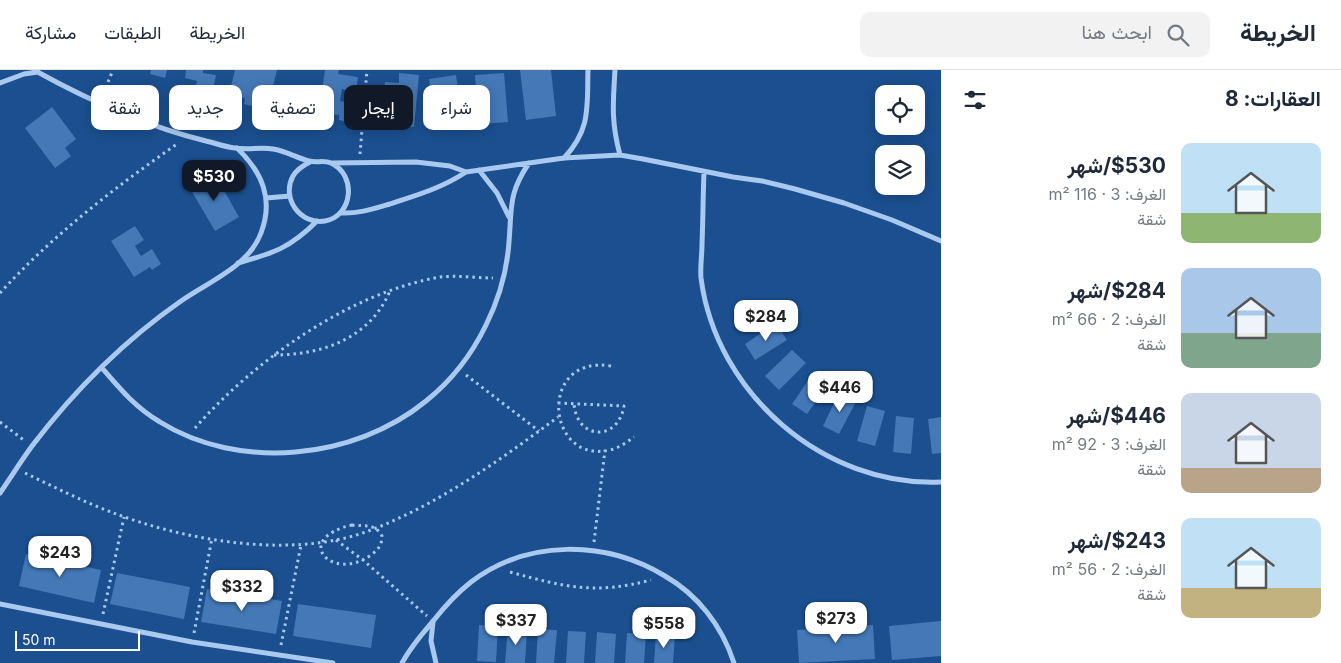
<!DOCTYPE html>
<html lang="ar">
<head>
<meta charset="utf-8">
<style>
  body { margin:0; font-family:Inter,Vazirmatn,sans-serif; background:#f2f2f3; color:#1f2937; direction:rtl; height:100vh; display:flex; flex-direction:column; font-size:19px; white-space:nowrap }
  * { box-sizing:border-box; margin:0 }
  p { font-size:16px; color:#747a83 }
  .icon { flex:none; width:28px; height:28px; fill:none; stroke:currentColor; stroke-width:2; stroke-linecap:round; stroke-linejoin:round }
  .map { position:relative; flex:1; overflow:hidden; direction:ltr }
  .sheet { display:flex; flex-direction:column; background:#fff; width:400px }
  .sheet>* { flex:none }
  .guide { position:absolute; left:15px; top:15px; width:475px; height:45px; direction:rtl; display:flex; gap:10px }
  .fabs { position:absolute; left:875px; top:15px; display:grid; gap:10px }
  .fabs a { display:grid; place-items:center; width:50px; height:50px; border-radius:10px; background:#fff; box-shadow:0 2px 12px #0003; font-size:25px }
  .scale { position:absolute; left:15px; bottom:12px; width:125px; box-sizing:border-box; padding-left:5px; border:2px solid #fff; border-top:0; font-size:14px; line-height:18px; white-space:nowrap; color:#fff; -webkit-text-stroke:4px #1b4f8f; paint-order:stroke }
  .price { position:absolute; translate:-50% -42px; padding:0 11px; border-radius:10px; background:#fff; color:#222; font-size:16px; line-height:32px; filter:drop-shadow(0 1px 2px #0008) }
  .price::after { content:''; position:absolute; left:50%; top:30px; width:15px; height:11px; margin-left:-8px; background:inherit; clip-path:polygon(0 0,100% 0,50% 100%) }
  .price.active { background:#111827; color:#fff }
  ul { padding:0; list-style:none }
  li { display:flex; align-items:center; gap:15px; height:125px; padding:0 20px }
  li span { display:grid; place-items:center; flex:none; width:140px; height:100px; border-radius:10px; color:#555 }
  li>.icon { margin-inline-start:auto }
  span .icon { width:60px; height:60px; fill:#fffc; stroke-width:1 }
  li b { font-size:21px }
  h2 { display:flex; justify-content:space-between; align-items:center; height:60px; padding:0 20px; font-size:21px }
  .pill { padding:0 18px; border-radius:10px; background:#fff; box-shadow:0 2px 12px #0003; font-size:18px; line-height:45px }
  .pill.active { background:#111827; color:#fff }
  header { display:flex; align-items:center; gap:30px; box-sizing:border-box; height:70px; padding:0 25px; background:#fff; border-bottom:1px solid #e0e1e3 }
  header strong { font-size:24px }
  nav { display:flex; gap:28px; margin-inline-start:auto; font-size:18px }
  .search { width:350px; height:45px; background:#f2f2f3; display:flex; align-items:center; gap:12px; box-sizing:border-box; padding:0 18px; border-radius:10px; color:#747a83; font-size:19px }
  main { display:flex; flex:1; min-height:0 }
  .map>svg:first-child { display:block }
</style>
</head>
<body>
<header>
<strong>الخريطة</strong>
<div class="search"><svg class="icon" aria-label="search" viewBox="0 0 24 24"><circle cx="10" cy="10" r="6"/><path d="M15 15l6 6"/></svg>ابحث هنا</div>
<nav><a>الخريطة</a><a>الطبقات</a><a>مشاركة</a></nav>
</header>
<main>
<section class="sheet">
<h2>العقارات: 8<svg class="icon" aria-label="filters" viewBox="0 0 24 24"><path d="M4 7h16M4 17h16"/><circle cx="9" cy="7" r="2"/><circle cx="15" cy="17" r="2"/></svg></h2>
<ul>
<li><span style="background:linear-gradient(#bfe0f5 70%,#8fb573 0)"><svg class="icon" aria-label="home" viewBox="0 0 24 24"><path d="M3 11l9-7 9 7M6 9v11h12V9"/></svg></span><div><b>$530/شهر</b><p>الغرف: 3 · 116 m²</p><p>شقة</p></div></li>
<li><span style="background:linear-gradient(#a9c7e8 65%,#7fa58c 0)"><svg class="icon" aria-label="home" viewBox="0 0 24 24"><path d="M3 11l9-7 9 7M6 9v11h12V9"/></svg></span><div><b>$284/شهر</b><p>الغرف: 2 · 66 m²</p><p>شقة</p></div></li>
<li><span style="background:linear-gradient(#c9d6e8 75%,#b9a48a 0)"><svg class="icon" aria-label="home" viewBox="0 0 24 24"><path d="M3 11l9-7 9 7M6 9v11h12V9"/></svg></span><div><b>$446/شهر</b><p>الغرف: 3 · 92 m²</p><p>شقة</p></div></li>
<li><span style="background:linear-gradient(#bfe0f5 70%,#c2b280 0)"><svg class="icon" aria-label="home" viewBox="0 0 24 24"><path d="M3 11l9-7 9 7M6 9v11h12V9"/></svg></span><div><b>$243/شهر</b><p>الغرف: 2 · 56 m²</p><p>شقة</p></div></li>
</ul>
</section>
<div class="map">
<svg width="941" height="593" viewBox="0 0 941 593">
  <rect width="100%" height="100%" fill="#1b4f8f"/>
  <path fill="#4478b7" d="M151 0H167L165 8 150 4Z
    M186 0H203V3L216 5 212 25 194 22 197 11 185 8Z
    M235 0H277L267 40 244 34 245 28 229 24Z
    M325 0H339L338 4 358 7 356 21 342 19 340 31 357 34 354 53 339 50V45L323 43 325 28 321 27Z
    M520 0H551L556 46 526 50Z
    M399 3 419 5 414 57 381 54 383 35 394 36V24L384 23 385 12 399 13Z
    M504 3 508 52 478 54 477 36 487 35 486 22H476L475 5Z
    M456 5 463 54 432 58 429 38 441 36 439 23 431 24 429 9Z
    M52 37 76 69 65 78 71 86 55 98 25 58Z
    M216 106 239 147 215 161 188 115 199 108 203 114Z
    M135 156 144 170 135 176 141 186 152 179 161 194 152 200 150 197 134 207 111 171Z
    M776 253 787 270 755 290 745 274Z
    M792 280 806 293 779 320 765 306Z
    M814 302 829 313 807 344 792 334Z
    M840 321 857 330 839 364 823 356Z
    M867 336 885 341 875 376 857 371Z
    M896 346 914 348 911 384 893 382Z
    M941 347V383L932 384 928 349Z
    M26 484 101 500 94 533 19 516Z
    M117 503 190 517 184 549 110 534Z
    M207 519 282 531 276 564 201 552Z
    M298 534 376 545 371 578 293 566Z
    M941 551V586L892 590 889 556Z
    M479 555 498 557 496 592 477 591Z
    M873 555 875 589 799 593 797 560Z
    M508 558 527 560 525 593H505Z
    M538 559 557 560 554 593H536Z
    M568 561 586 562 584 593H566Z
    M597 562 616 564 614 593H595Z
    M627 563 646 564 644 593H625Z
    M656 564 675 566 673 593H654Z"/>
  <g fill="none" stroke-linecap="round" stroke-linejoin="round">
    <path stroke="#a9c9ee" stroke-width="3" stroke-dasharray="2.5 4" stroke-linecap="butt" d="M103 24 113 0
      M360 84 367 0
      M0 223C52 166 114 118 177 74
      M274 285C323 285 370 268 390 221
      M611 296C537 284 546 395 610 380 619 378 627 372 634 367
      M466 305 539 361
      M558 333 624 336C618 372 577 370 574 334
      M0 352 25 371
      M195 358C255 290 349 223 440 207 457 205 476 208 493 208
      M25 403C54 417 82 431 111 442 186 471 294 490 371 460 439 434 500 390 558 347
      M352 455 368 456 376 458 382 466C382 475 378 480 371 485 332 513 291 469 352 455Z
      M336 470 363 490 427 546
      M594 472 605 380
      M510 502C565 517 594 525 651 510
      M103 544 124 447
      M194 563 212 468
      M281 575 301 475"/>
    <path stroke="#a9c9ee" stroke-width="5" d="M34 0C88 30 145 56 206 71 215 73 225 77 235 78 248 80 261 77 273 79 286 81 297 88 309 91 316 93 324 90 331 93 357 105 353 146 325 151 300 155 281 128 293 106 297 99 304 95 310 92
      M615 0C613 33 611 52 620 85
      M0 13 24 4 38 2
      M564 88C591 59 587 37 588 0
      M331 93 416 92 450 96 466 102 564 88 620 85 643 89 733 107 762 111 795 119 844 133 892 150 941 171
      M479 100 497 123 509 147
      M704 102C703 126 703 150 702 174 702 185 700 197 701 208 716 324 824 417 941 412
      M266 128 290 126
      M340 143C358 144 373 139 390 134 417 125 442 118 466 102
      M238 193C274 183 290 178 317 151
      M102 298C120 319 136 338 160 352 239 401 354 390 426 331 451 311 472 284 486 255 499 229 507 200 509 172 512 137 508 124 529 93
      M0 423C11 407 21 391 32 376 74 321 125 270 181 231 208 212 249 196 261 163 274 129 262 102 237 78
      M0 534 192 572 333 593
      M433 552 431 571 436 593
      M402 593C411 576 422 564 434 550 445 536 457 523 471 512 528 469 605 470 665 506 698 525 722 556 734 593"/>
  </g>
</svg>
<div class="fabs">
<a><svg class="icon" aria-label="locate" viewBox="0 0 24 24"><circle cx="12" cy="12" r="6"/><path d="M12 2v4M12 18v4M2 12h4M18 12h4"/></svg></a>
<a><svg class="icon" aria-label="layers" viewBox="0 0 24 24"><path d="M12 4l9 5-9 5-9-5zM3 14l9 5 9-5"/></svg></a>
</div>
<div class="scale">50 m</div>
<b class="price active" style="left:214px;top:132px">$530</b>
<b class="price" style="left:766px;top:272px">$284</b>
<b class="price" style="left:840px;top:343px">$446</b>
<b class="price" style="left:60px;top:508px">$243</b>
<b class="price" style="left:242px;top:542px">$332</b>
<b class="price" style="left:836px;top:574px">$273</b>
<b class="price" style="left:516px;top:576px">$337</b>
<b class="price" style="left:664px;top:579px">$558</b>
<div class="guide">
<a class="pill">شراء</a>
<a class="pill active">إيجار</a>
<a class="pill">تصفية</a>
<a class="pill">جديد</a>
<a class="pill">شقة</a>
</div>
</div>
</main>
</body>
</html>
